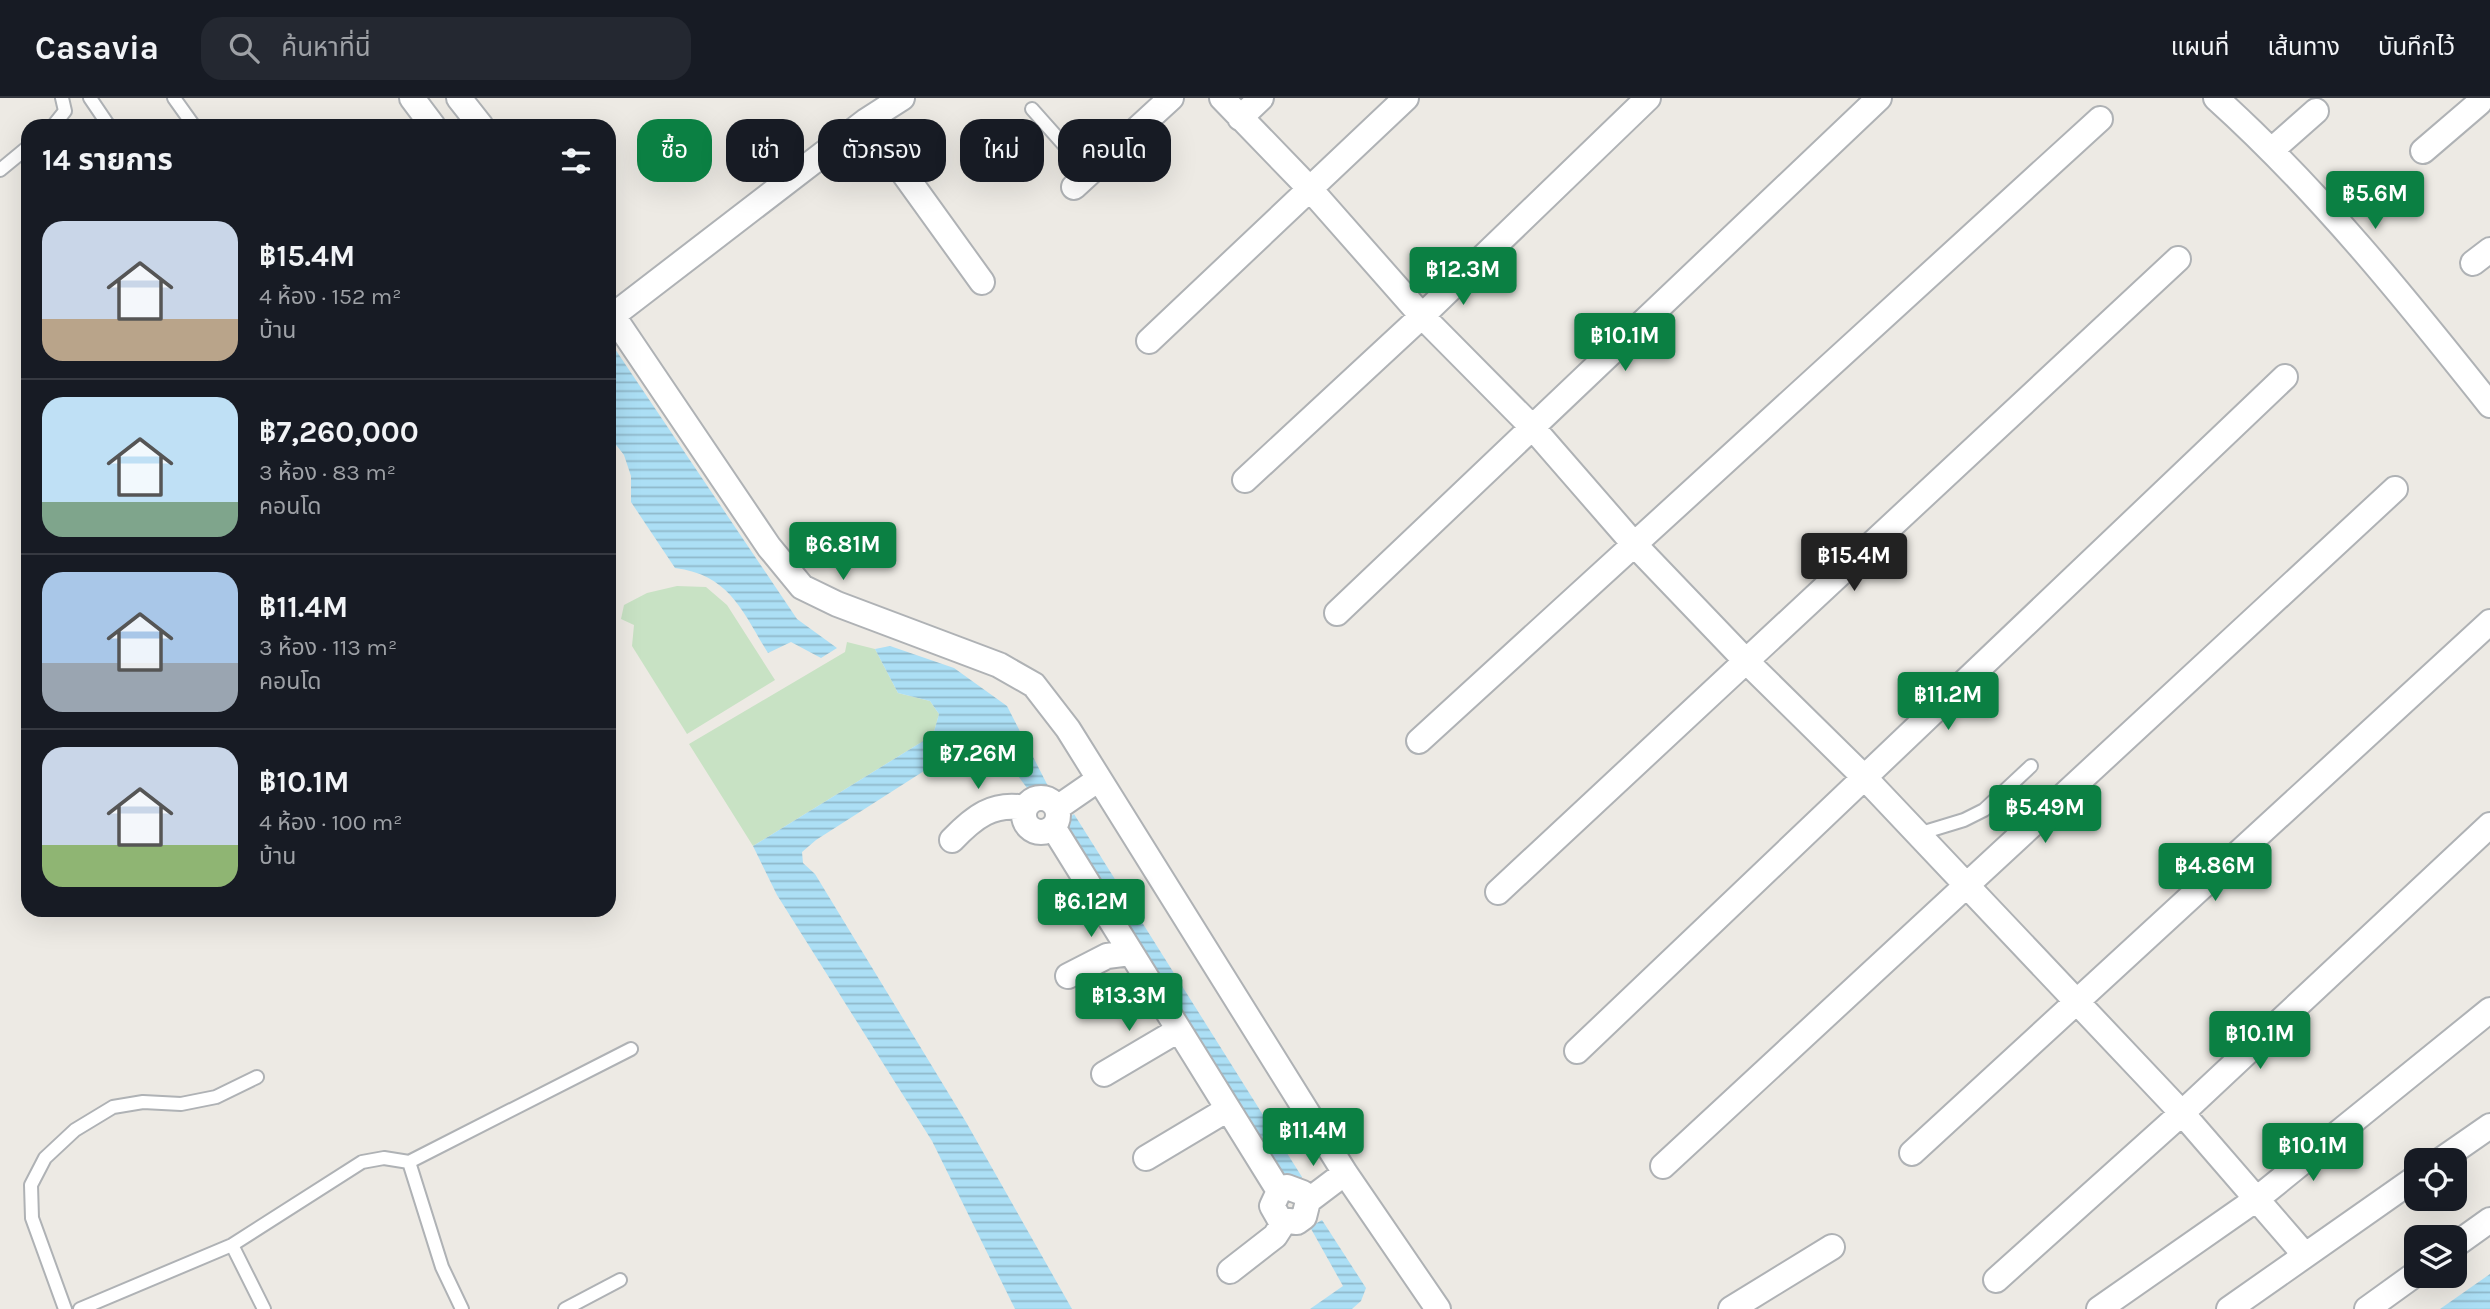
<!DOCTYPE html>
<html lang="th">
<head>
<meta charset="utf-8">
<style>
  body { margin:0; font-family:Karla,"Noto Sans Thai",sans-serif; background:#242831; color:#f1f3f6; height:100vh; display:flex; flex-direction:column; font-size:26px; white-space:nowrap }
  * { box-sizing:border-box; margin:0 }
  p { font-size:23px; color:#9ea1a6 }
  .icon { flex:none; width:38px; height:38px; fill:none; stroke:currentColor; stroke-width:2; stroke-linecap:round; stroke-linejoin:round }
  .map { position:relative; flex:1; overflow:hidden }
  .side { position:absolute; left:21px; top:21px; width:595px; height:798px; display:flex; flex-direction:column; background:#171b24; border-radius:21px; box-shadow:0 7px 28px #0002 }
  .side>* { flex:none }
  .hud { position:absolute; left:637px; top:21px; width:665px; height:63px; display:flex; gap:14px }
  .controls { position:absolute; left:2404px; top:1050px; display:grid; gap:14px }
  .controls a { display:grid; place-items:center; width:63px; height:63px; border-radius:14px; background:#171b24; box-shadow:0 7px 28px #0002; font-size:35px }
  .price { position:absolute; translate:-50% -60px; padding:0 16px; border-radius:7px; background:#0b8043; color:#fff; font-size:23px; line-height:46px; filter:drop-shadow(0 2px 4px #0008) }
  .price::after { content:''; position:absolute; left:50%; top:42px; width:21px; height:16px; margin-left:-10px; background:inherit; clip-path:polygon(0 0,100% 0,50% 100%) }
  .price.on { background:#222; color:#fff }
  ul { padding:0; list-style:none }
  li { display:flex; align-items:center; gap:21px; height:175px; padding:0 21px }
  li+li { border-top:2px solid #363941 }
  li span { display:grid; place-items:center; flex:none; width:196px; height:140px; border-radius:21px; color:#555 }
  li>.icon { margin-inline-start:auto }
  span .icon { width:84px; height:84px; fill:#fffc; stroke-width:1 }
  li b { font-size:30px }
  h2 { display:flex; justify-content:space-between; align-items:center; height:84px; padding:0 21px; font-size:30px }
  .pill { padding:0 24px; border-radius:21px; background:#171b24; box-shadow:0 7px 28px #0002; font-size:24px; line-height:63px }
  .pill.on { background:#0b8043; color:#fff }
  header { display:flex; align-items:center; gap:42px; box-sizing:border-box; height:98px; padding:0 35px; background:#171b24; border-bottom:2px solid #363941 }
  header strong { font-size:33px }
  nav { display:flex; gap:38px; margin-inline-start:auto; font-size:24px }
  .search { width:490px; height:63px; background:#242831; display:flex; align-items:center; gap:18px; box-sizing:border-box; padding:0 24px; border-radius:21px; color:#9ea1a6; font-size:26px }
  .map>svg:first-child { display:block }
</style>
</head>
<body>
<header>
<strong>Casavia</strong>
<div class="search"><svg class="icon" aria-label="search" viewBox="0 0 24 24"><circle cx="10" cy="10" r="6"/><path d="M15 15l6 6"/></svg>ค้นหาที่นี่</div>
<nav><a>แผนที่</a><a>เส้นทาง</a><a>บันทึกไว้</a></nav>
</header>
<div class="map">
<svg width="2490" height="1211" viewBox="0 0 2490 1211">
  <defs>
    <pattern id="water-rules" width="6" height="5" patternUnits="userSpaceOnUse" patternTransform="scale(1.75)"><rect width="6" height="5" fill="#acdff5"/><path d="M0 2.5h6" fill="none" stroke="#8fb8ca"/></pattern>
  </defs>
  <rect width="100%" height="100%" fill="#edeae4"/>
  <path fill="#c8e2c4" d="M677 488 706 489 727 507 775 582 687 636 632 548 634 527 621 521 624 507 647 495Z
    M847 544 875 551 898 595 930 603 939 616 933 637 753 748 689 646 845 554Z"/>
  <path fill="url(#water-rules)" d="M615 251 797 521 837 550 821 560 791 544 768 555C742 513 730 477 675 470L631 404V378L624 357 609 338V254Z
    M890 548 954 570 1007 608 1051 694 1027 690 985 634 816 742 802 754 803 765 815 776 966 1024 1072 1211H1015L932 1043 777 797 753 748 933 637 939 616 930 603 898 595 875 551Z
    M1074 716 1302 1079 1299 1086 1288 1088 1061 727Z
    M1322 1122 1366 1190 1361 1203 1352 1211H1310L1343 1188 1310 1129Z
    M2490 1176V1211H2440Z"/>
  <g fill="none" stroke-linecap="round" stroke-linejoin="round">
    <g stroke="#afb2b5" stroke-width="16">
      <path id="service" d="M90 0 109 28
        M174 0 194 28
        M1032 11 1089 75
        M53 28 65 13 62 0
        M0 72 28 49
        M1918 736 1964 722 1984 712 2031 668
        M409 1064 442 1169 462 1211
        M232 1147 264 1211
        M65 1211 32 1120 31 1087 45 1060 75 1032 113 1009 143 1004 181 1006 216 999 257 979
        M80 1211 232 1147 362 1064 384 1060 409 1064 631 951
        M565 1211 620 1182"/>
    </g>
    <g stroke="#afb2b5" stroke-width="28">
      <path id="minor" d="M412 0 433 28
        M459 0 481 28
        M1222 0 1310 91 1422 218 1533 330 1633 445 1747 564 1866 681 2182 1015 2305 1157
        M2216 0C2318 92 2405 200 2490 307
        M1240 20 1261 0
        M866 23 982 184
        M2273 51 2316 13
        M2423 53 2479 5
        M1074 89 1171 0
        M2473 165 2490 152
        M609 212 769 449 802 489 837 506 999 567 1034 587 1068 631 1345 1075 1438 1211
        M615 216 866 23 902 0
        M1149 243 1406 0
        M1245 382 1422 218 1648 0
        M1337 515 1879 0
        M1419 643 2100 21
        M1024 717a17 17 0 1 1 34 0a17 17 0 1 1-34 0Z
        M1057 710 1099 681
        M1053 729 1279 1093
        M952 742C974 719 993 704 1025 710
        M1498 794 2178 161
        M1068 878 1107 858 1130 855
        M1577 953 2285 279
        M1104 976 1177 933
        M1912 1055 2490 524
        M1146 1060 1228 1011
        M2441 1062 2490 1028
        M1663 1068 2395 391
        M1308 1103 1303 1095 1287 1089 1279 1093 1272 1108 1280 1122 1297 1124 1304 1119 1308 1103 1345 1075
        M2455 1147 2490 1122
        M1230 1173 1275 1138 1284 1124
        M1996 1182 2182 1015 2490 727
        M1731 1211 1832 1149
        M2099 1211 2258 1100 2490 912
        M2229 1211 2417 1079
        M2367 1211 2417 1175"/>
    </g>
    <use href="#service" stroke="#fff" stroke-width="12"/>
    <use href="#minor" stroke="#fff" stroke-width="24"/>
  </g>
</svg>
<div class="controls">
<a><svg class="icon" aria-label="locate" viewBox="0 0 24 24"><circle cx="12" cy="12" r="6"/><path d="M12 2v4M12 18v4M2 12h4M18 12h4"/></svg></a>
<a><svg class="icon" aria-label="layers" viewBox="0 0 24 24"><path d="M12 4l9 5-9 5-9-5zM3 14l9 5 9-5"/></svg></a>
</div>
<b class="price" style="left:2375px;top:133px">฿5.6M</b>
<b class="price" style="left:1463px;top:209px">฿12.3M</b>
<b class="price" style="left:1625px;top:275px">฿10.1M</b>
<b class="price" style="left:843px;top:484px">฿6.81M</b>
<b class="price on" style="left:1854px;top:495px">฿15.4M</b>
<b class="price" style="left:1948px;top:634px">฿11.2M</b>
<b class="price" style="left:978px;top:693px">฿7.26M</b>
<b class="price" style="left:2045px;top:747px">฿5.49M</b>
<b class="price" style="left:2215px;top:805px">฿4.86M</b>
<b class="price" style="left:1091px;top:841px">฿6.12M</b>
<b class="price" style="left:1129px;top:935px">฿13.3M</b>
<b class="price" style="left:2260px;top:973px">฿10.1M</b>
<b class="price" style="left:1313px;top:1070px">฿11.4M</b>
<b class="price" style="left:2313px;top:1085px">฿10.1M</b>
<div class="hud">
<a class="pill on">ซื้อ</a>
<a class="pill">เช่า</a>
<a class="pill">ตัวกรอง</a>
<a class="pill">ใหม่</a>
<a class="pill">คอนโด</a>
</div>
<section class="side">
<h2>14 รายการ<svg class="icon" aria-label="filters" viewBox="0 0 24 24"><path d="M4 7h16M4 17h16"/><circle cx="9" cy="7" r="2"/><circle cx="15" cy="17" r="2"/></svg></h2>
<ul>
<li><span style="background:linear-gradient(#c9d6e8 70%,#b9a48a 0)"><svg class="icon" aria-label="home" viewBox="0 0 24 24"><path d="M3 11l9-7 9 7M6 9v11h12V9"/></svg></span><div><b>฿15.4M</b><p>4 ห้อง · 152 m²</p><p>บ้าน</p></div></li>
<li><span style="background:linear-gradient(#bfe0f5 75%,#7fa58c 0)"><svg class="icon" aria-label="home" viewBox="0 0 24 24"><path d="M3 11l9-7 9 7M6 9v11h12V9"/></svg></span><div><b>฿7,260,000</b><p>3 ห้อง · 83 m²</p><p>คอนโด</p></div></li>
<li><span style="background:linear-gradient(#a9c7e8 65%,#9aa5b1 0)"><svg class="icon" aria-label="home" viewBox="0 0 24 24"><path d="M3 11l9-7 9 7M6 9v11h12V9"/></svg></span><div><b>฿11.4M</b><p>3 ห้อง · 113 m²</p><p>คอนโด</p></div></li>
<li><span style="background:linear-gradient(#c9d6e8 70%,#8fb573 0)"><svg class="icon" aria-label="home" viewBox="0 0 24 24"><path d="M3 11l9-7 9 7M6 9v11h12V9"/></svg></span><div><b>฿10.1M</b><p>4 ห้อง · 100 m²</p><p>บ้าน</p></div></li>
</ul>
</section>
</div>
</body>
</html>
